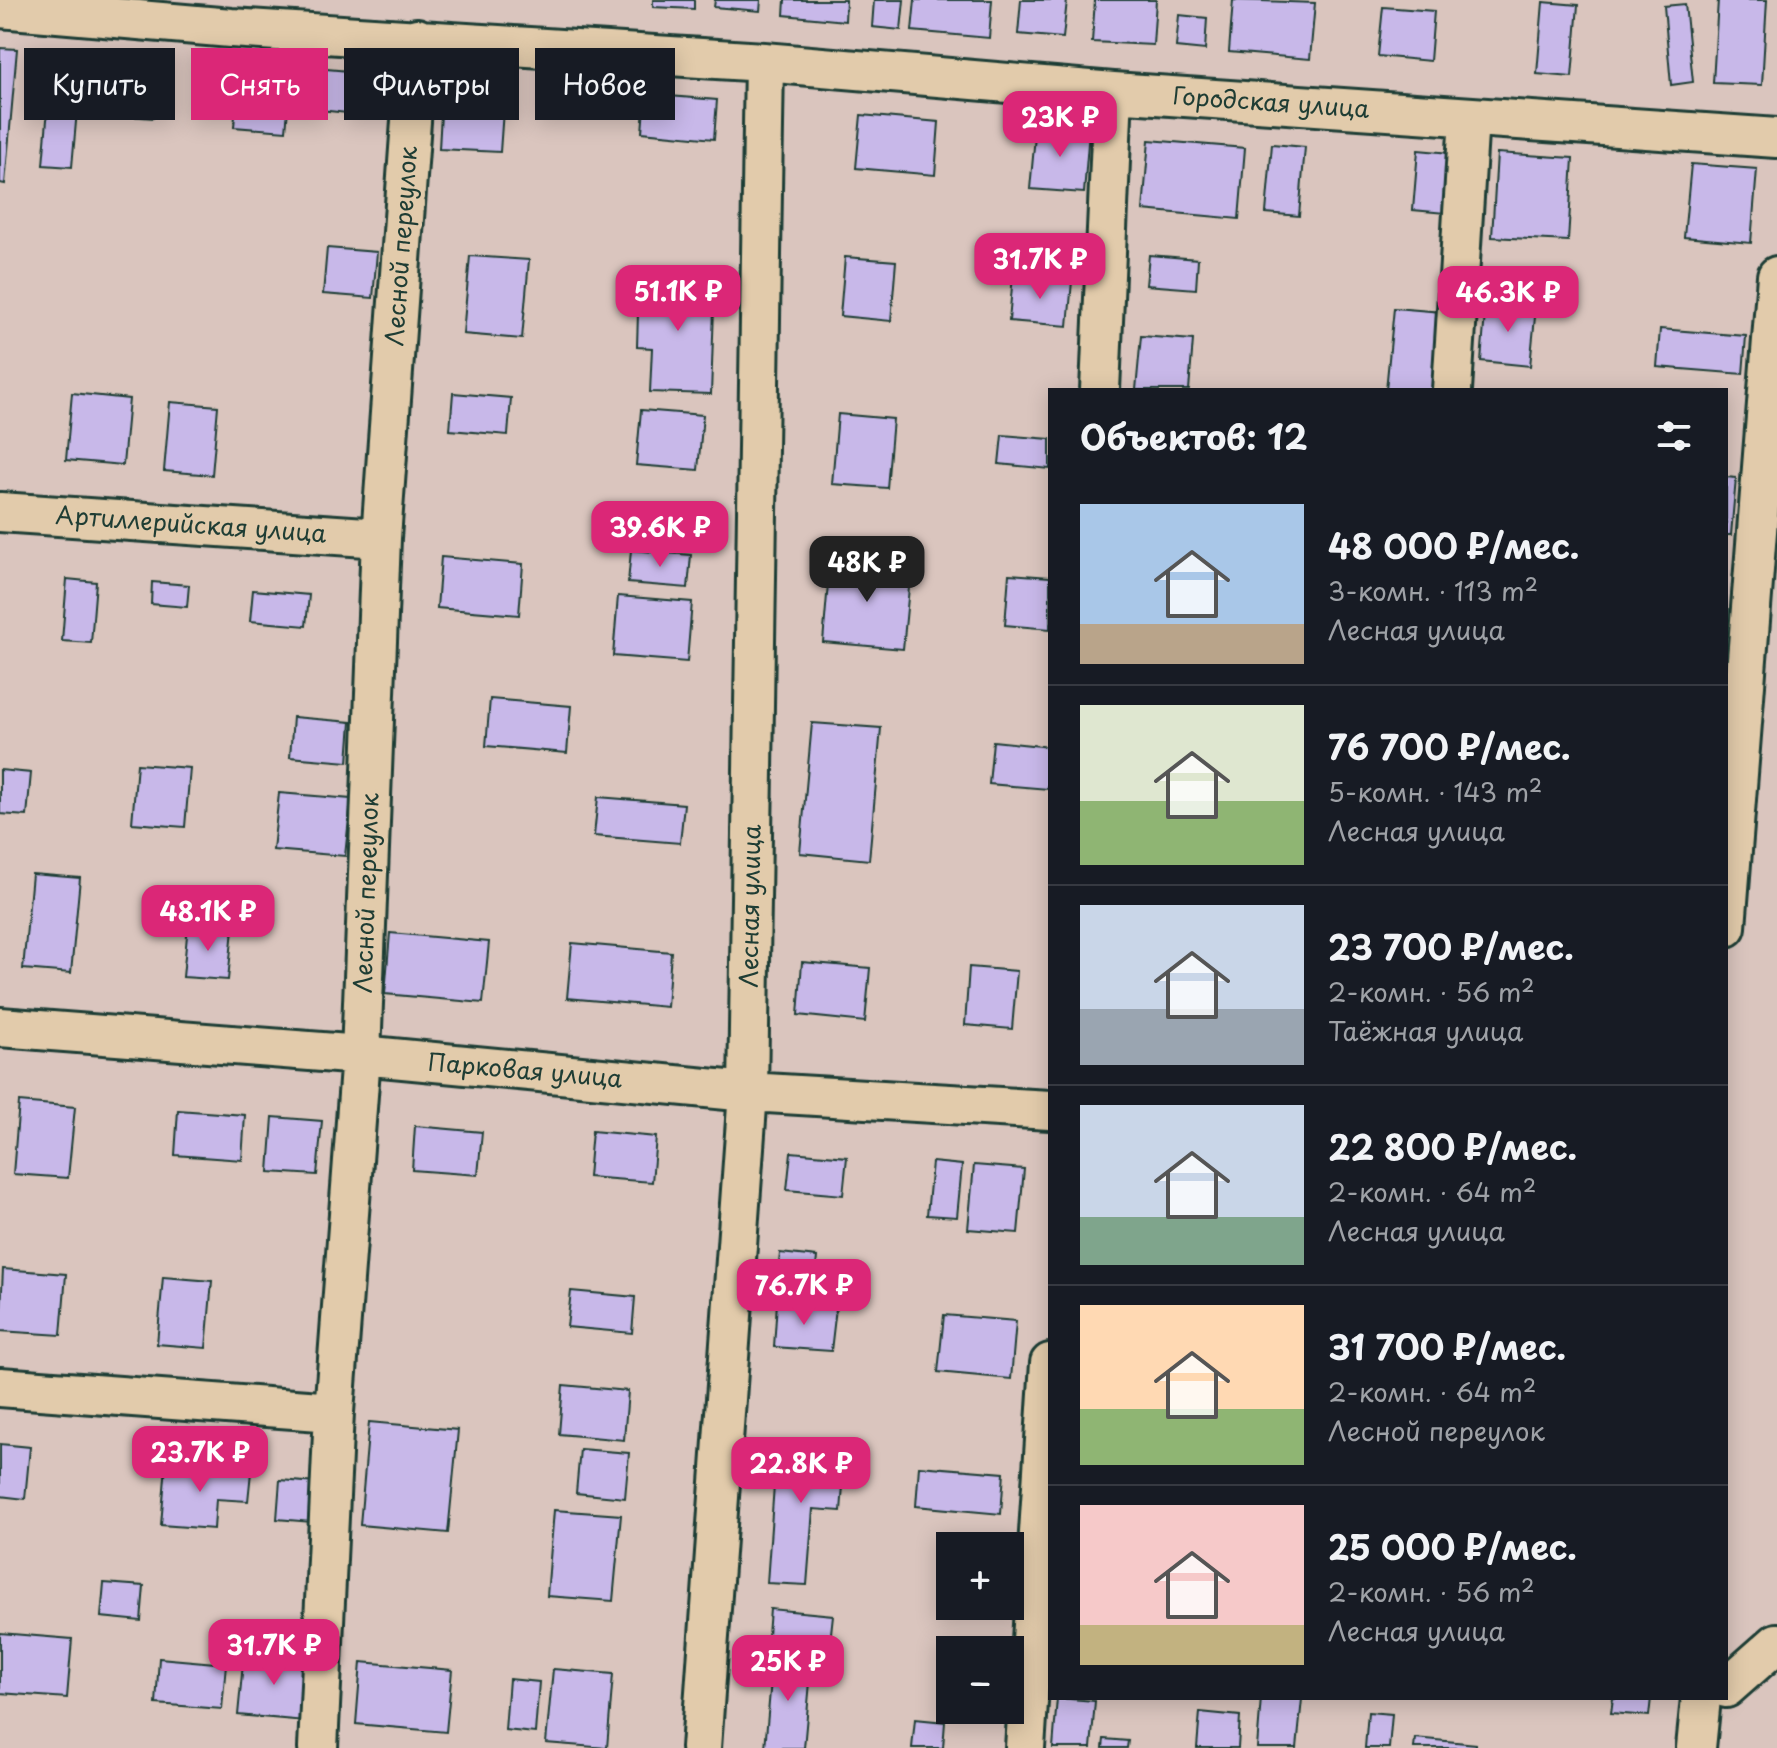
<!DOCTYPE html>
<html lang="ru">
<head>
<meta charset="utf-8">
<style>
  body { margin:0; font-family:"Playpen Sans",sans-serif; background:#20242c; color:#f1f3f6; height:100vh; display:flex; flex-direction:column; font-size:30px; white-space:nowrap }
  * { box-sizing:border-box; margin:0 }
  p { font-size:26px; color:#9ea1a6 }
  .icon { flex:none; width:44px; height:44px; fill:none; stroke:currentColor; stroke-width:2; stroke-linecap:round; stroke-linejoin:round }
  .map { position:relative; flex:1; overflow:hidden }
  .side { position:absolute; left:1048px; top:388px; width:680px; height:1312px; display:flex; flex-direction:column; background:#171b24; border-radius:0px; box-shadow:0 4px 20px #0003 }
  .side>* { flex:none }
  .hud { position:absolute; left:24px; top:48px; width:760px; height:72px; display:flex; gap:16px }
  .controls { position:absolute; left:936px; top:1532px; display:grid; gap:16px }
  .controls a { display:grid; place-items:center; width:88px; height:88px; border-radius:0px; background:#171b24; box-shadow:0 4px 20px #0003; font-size:40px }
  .price { position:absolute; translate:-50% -68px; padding:0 18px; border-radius:16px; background:#db2777; color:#fff; font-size:26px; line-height:52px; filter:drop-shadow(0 2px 4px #0008) }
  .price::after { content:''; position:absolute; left:50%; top:48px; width:24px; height:18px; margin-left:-12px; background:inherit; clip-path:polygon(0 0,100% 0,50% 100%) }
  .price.on { background:#222; color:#fff }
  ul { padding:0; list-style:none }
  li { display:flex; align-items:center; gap:24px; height:200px; padding:0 32px }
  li+li { border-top:2px solid #363941 }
  li span { display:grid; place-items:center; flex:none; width:224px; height:160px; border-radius:0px; color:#555 }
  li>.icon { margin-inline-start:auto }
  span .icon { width:96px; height:96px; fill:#fffc; stroke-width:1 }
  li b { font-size:34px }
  h2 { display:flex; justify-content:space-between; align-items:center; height:96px; padding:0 32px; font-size:34px }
  .tag { padding:0 28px; border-radius:0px; background:#171b24; box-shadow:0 4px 20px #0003; font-size:28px; line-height:72px }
  .tag.on { background:#db2777; color:#fff }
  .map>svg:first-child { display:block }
</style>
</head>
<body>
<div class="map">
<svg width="1777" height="1748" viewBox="0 0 1777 1748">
  <rect width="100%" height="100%" fill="#dac5be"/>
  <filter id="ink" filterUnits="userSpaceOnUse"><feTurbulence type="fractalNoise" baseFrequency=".0125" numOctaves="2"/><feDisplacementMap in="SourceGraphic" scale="16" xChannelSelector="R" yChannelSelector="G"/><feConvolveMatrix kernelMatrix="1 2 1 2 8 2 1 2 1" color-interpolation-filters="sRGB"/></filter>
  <g filter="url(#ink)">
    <path fill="#c8b8e9" stroke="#1f3d34" stroke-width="2" d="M653 0H694V9L653 7Z
      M715 0H761L760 11 714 7Z
      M785 0H846L845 21 784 15Z
      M874 0H904L901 30 872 27Z
      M915 0H992L989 38 912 31Z
      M1021 0H1067L1063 38 1018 34Z
      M1095 0H1156L1153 45 1092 42Z
      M1233 0 1315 3 1310 59 1229 52Z
      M1718 0H1767L1762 85 1713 83Z
      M1543 2 1578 5 1572 77 1537 74Z
      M1685 4 1693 82 1671 85 1664 6Z
      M1383 7 1434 11 1430 61 1378 56Z
      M1179 15 1207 18 1205 50 1176 47Z
      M0 48 17 49 5 184 0 183Z
      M92 53 158 59 153 118 87 113Z
      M315 68 360 72 356 114 311 109Z
      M239 71 291 76 286 131 234 127Z
      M443 78 505 82 500 152 439 149Z
      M645 94 717 100 714 139 642 132Z
      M49 97 78 99 72 167 43 165Z
      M861 115 939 122 935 175 856 168Z
      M1036 125 1089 130 1084 193 1030 189Z
      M1149 140 1245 148 1239 219 1143 210Z
      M1272 144 1305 147 1299 216 1266 213Z
      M1418 150 1450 153 1445 213 1413 210Z
      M1497 153 1573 158 1568 241 1492 237Z
      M1691 164 1757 169 1751 243 1684 237Z
      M327 248 377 252 373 298 323 294Z
      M1149 255 1198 259 1196 289 1146 285Z
      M470 256 529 260 522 339 463 334Z
      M845 257 896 261 891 321 840 316Z
      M1013 275 1072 281 1068 326 1009 321Z
      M639 278 715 280 711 394 650 392 652 348 637 347Z
      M1486 302 1536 307 1530 366 1481 361Z
      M1394 308 1442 312 1435 390H1386Z
      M1660 329 1746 336 1743 374 1657 367Z
      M1141 336 1193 340 1189 390H1136Z
      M72 393 129 399 123 465 66 460Z
      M453 393 511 398 508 435 450 430Z
      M170 402 218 406 212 475 164 471Z
      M641 410 703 415 698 470 636 465Z
      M838 414 893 419 887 488 832 484Z
      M1002 435 1050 439V469L999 464Z
      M1726 477 1736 478 1731 535H1726Z
      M631 550 691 555 688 588 628 583Z
      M441 557 523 564 519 615 437 608Z
      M830 560 911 567 903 649 823 642Z
      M1009 574 1050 577V629L1005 625Z
      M67 579 96 582 91 643 62 641Z
      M152 582 189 585 187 607 151 604Z
      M253 590 309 595 306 626 250 621Z
      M618 596 692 602 687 662 613 656Z
      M490 699 571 706 567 753 486 746Z
      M293 717 351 722 348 762 290 757Z
      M812 723 881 728 869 860 800 853Z
      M993 741 1050 747 1048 789 989 784Z
      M137 764 190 768 185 827 132 823Z
      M0 770 31 773 27 816 0 814Z
      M279 793 351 799 345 856 273 850Z
      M598 797 684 804 680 843 594 836Z
      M32 874 80 878 71 973 23 969Z
      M188 925 233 929 228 980 183 977Z
      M390 933 489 942 483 1003 385 994Z
      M572 943 671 952 667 1007 567 998Z
      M802 962 870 968 865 1022 798 1015Z
      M969 967 1017 971 1012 1029 965 1025Z
      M19 1102 75 1107 68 1178 13 1174Z
      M178 1110 245 1115 242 1160 175 1155Z
      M273 1117 322 1121 317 1175 269 1172Z
      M415 1126 482 1132 478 1175 412 1170Z
      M592 1131 656 1137 652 1182 588 1177Z
      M791 1152 847 1157 843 1195 787 1190Z
      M932 1162 962 1165 957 1217 927 1215Z
      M974 1165 1024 1169 1018 1233 968 1229Z
      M780 1253 817 1257 813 1298 776 1295Z
      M3 1269 66 1274 61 1335 0 1331Z
      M163 1277 212 1281 206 1348 157 1344Z
      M571 1291 635 1297 632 1333 567 1327Z
      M777 1302 836 1308 831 1351 774 1347Z
      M944 1315 1016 1321 1011 1379 938 1372Z
      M563 1385 628 1391 624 1440 559 1434Z
      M369 1422 458 1430 448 1533 360 1525Z
      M777 1443 846 1448 841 1511 813 1509 807 1585 767 1583Z
      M0 1444 30 1447 25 1499 0 1496Z
      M580 1449 629 1453 625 1498 576 1493Z
      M166 1465 251 1472 248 1501 216 1499 214 1529 161 1525Z
      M919 1466 1004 1473 1001 1514 916 1506Z
      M280 1480 316 1483 312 1522 277 1519Z
      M554 1510 621 1515 613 1601 547 1596Z
      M104 1583 144 1586 141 1621 101 1617Z
      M770 1609 833 1615 830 1642 768 1636Z
      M0 1633 72 1639 67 1698 0 1693Z
      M244 1653 310 1659 305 1721 238 1715Z
      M773 1657 812 1660 804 1748H765Z
      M159 1658 226 1664 222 1709 156 1704Z
      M361 1662 452 1670 446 1732 356 1724Z
      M553 1669 613 1674 607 1748 546 1743Z
      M509 1679 539 1682 535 1733 505 1730Z
      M1057 1698 1095 1701 1091 1748H1053Z
      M1261 1698 1302 1699 1297 1748H1257Z
      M1613 1698H1651L1649 1716 1611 1713Z
      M1200 1712 1240 1716 1238 1748H1197Z
      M1368 1712 1392 1714 1389 1748H1365Z
      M915 1719 945 1722 943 1748H912Z
      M1415 1738 1476 1744V1748H1414Z
      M1104 1739 1128 1741 1127 1748H1103Z"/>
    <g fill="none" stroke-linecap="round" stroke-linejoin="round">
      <g stroke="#1f3d34" stroke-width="44">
        <path id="minor" d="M0 8 231 28 764 62 1113 92 1777 138
          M1100 390 1113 92
          M1452 390 1469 117
          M0 512 381 538
          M1726 927 1777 276
          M0 1027 361 1055 748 1092 1050 1110
          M0 1387 334 1412
          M1726 1688 1777 1643
          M318 1748 334 1412 361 1055 381 538 417 38
          M701 1748 748 1092 764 62
          M1025 1748 1050 1363
          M1696 1748 1701 1698"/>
      </g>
      <use href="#minor" stroke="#e2cbab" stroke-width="38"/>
    </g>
  </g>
  <g text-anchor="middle" stroke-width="7" stroke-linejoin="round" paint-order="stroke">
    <g font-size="24" fill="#1f3d34" stroke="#e2cbab">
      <text transform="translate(1271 103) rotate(4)" y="8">Городская улица</text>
      <text transform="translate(402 246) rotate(-86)" y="8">Лесной переулок</text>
      <text transform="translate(191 525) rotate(4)" y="8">Артиллерийская улица</text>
      <text transform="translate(367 893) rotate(-88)" y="8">Лесной переулок</text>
      <text transform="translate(751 906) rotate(-89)" y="8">Лесная улица</text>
      <text transform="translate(525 1071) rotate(5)" y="8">Парковая улица</text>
    </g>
  </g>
</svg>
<div class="controls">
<a>+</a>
<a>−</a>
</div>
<b class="price" style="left:1060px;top:159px">23K ₽</b>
<b class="price" style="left:1040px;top:301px">31.7K ₽</b>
<b class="price" style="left:678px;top:333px">51.1K ₽</b>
<b class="price" style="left:1508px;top:334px">46.3K ₽</b>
<b class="price" style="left:660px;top:569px">39.6K ₽</b>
<b class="price on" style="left:867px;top:604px">48K ₽</b>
<b class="price" style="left:208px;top:953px">48.1K ₽</b>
<b class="price" style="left:804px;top:1327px">76.7K ₽</b>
<b class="price" style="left:200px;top:1494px">23.7K ₽</b>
<b class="price" style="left:801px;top:1505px">22.8K ₽</b>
<b class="price" style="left:274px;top:1687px">31.7K ₽</b>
<b class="price" style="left:788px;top:1703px">25K ₽</b>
<div class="hud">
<a class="tag">Купить</a>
<a class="tag on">Снять</a>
<a class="tag">Фильтры</a>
<a class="tag">Новое</a>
</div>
<section class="side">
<h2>Объектов: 12<svg class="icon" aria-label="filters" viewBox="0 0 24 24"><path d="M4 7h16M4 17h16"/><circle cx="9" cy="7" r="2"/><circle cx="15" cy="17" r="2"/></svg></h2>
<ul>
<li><span style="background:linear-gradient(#a9c7e8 75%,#b9a48a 0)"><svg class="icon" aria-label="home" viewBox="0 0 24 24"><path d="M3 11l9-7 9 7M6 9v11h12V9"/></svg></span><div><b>48 000 ₽/мес.</b><p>3-комн. · 113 m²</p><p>Лесная улица</p></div></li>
<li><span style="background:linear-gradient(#dfe7d0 60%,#8fb573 0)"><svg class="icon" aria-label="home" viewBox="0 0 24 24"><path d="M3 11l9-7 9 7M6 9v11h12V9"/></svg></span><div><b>76 700 ₽/мес.</b><p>5-комн. · 143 m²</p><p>Лесная улица</p></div></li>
<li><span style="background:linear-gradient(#c9d6e8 65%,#9aa5b1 0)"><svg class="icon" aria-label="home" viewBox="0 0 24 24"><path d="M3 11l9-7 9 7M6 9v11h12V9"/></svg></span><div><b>23 700 ₽/мес.</b><p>2-комн. · 56 m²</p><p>Таёжная улица</p></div></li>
<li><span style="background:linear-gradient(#c9d6e8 70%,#7fa58c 0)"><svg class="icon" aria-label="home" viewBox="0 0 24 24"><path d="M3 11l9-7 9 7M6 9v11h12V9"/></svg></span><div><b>22 800 ₽/мес.</b><p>2-комн. · 64 m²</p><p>Лесная улица</p></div></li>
<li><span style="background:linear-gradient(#ffd9b3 65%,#8fb573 0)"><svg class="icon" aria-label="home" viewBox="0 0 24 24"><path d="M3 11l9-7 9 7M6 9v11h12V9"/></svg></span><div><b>31 700 ₽/мес.</b><p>2-комн. · 64 m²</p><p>Лесной переулок</p></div></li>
<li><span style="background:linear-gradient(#f6c9c9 75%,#c2b280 0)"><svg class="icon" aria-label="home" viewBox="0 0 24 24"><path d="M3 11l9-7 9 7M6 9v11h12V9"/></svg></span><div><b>25 000 ₽/мес.</b><p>2-комн. · 56 m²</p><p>Лесная улица</p></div></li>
</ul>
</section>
</div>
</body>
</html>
